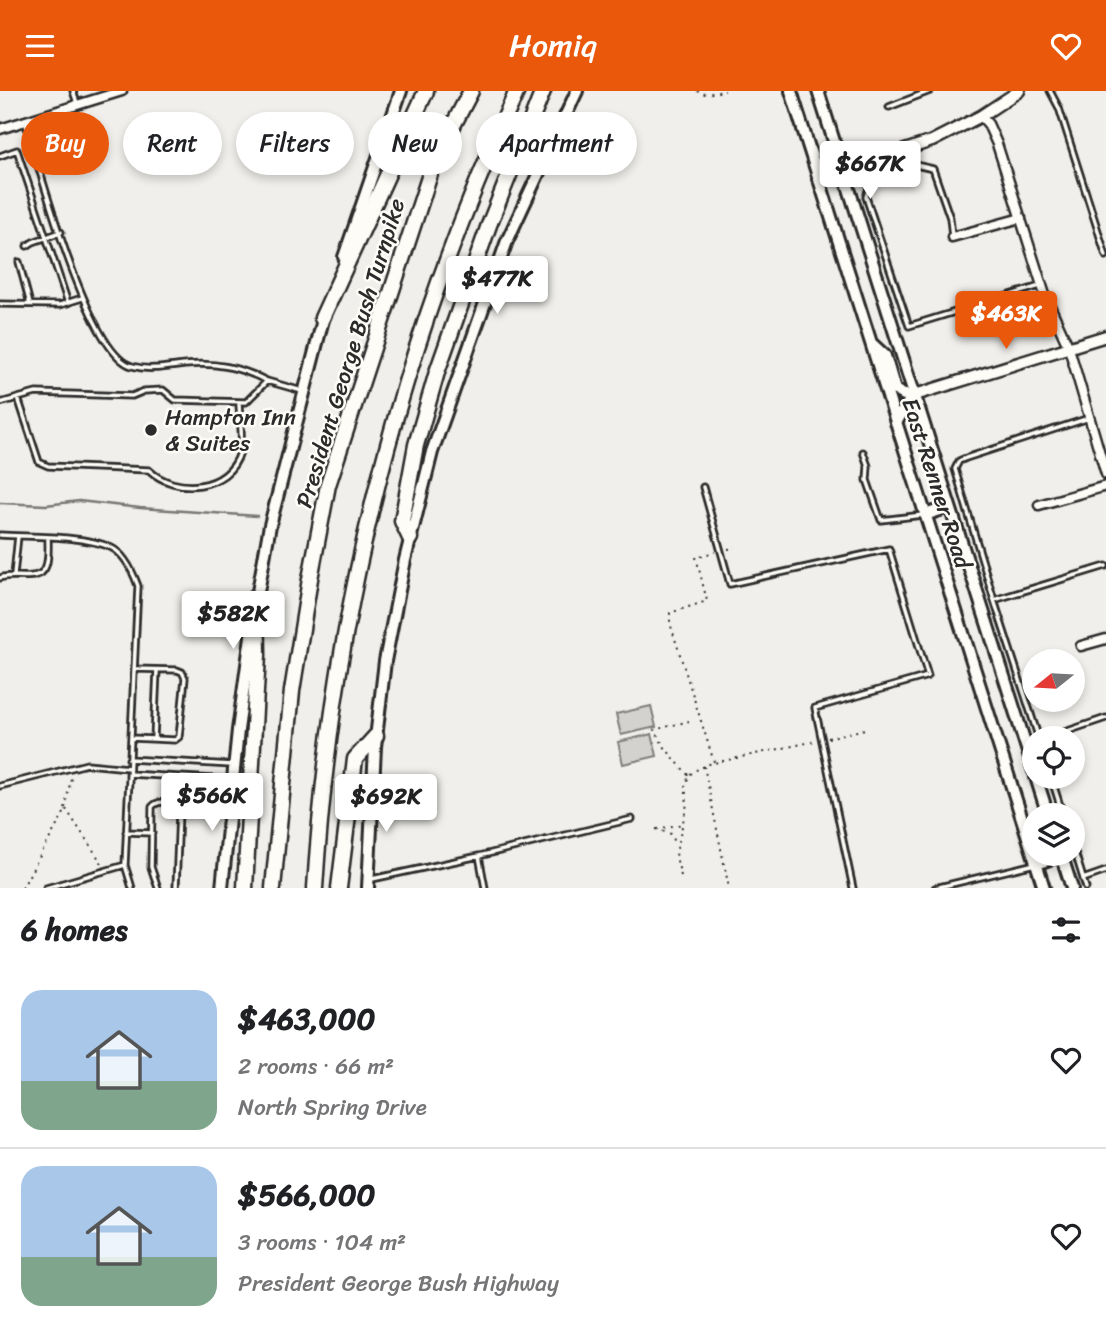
<!DOCTYPE html>
<html lang="en">
<head>
<meta charset="utf-8">
<style>
  body { margin:0; font-family:Sriracha,sans-serif; background:#f6f6f6; color:#202124; height:100vh; display:flex; flex-direction:column; font-size:26px; white-space:nowrap }
  * { box-sizing:border-box; margin:0 }
  p { font-size:23px; color:#757577 }
  .icon { flex:none; width:38px; height:38px; fill:none; stroke:currentColor; stroke-width:2; stroke-linecap:round; stroke-linejoin:round }
  .map { position:relative; height:797px; overflow:hidden }
  .sheet { display:flex; flex-direction:column; background:#fff; flex:1 }
  .sheet>* { flex:none }
  .hud { position:absolute; left:21px; top:21px; width:700px; height:63px; display:flex; gap:14px }
  .needle { width:46px; rotate:252deg }
  .controls { position:absolute; left:1022px; top:558px; display:grid; gap:14px }
  .controls a { display:grid; place-items:center; width:63px; height:63px; border-radius:50%; background:#fff; box-shadow:0 4px 10px #0003; font-size:35px }
  .price { position:absolute; translate:-50% -60px; padding:0 16px; border-radius:7px; background:#fff; color:#222; font-size:23px; line-height:46px; filter:drop-shadow(0 2px 4px #0008) }
  .price::after { content:''; position:absolute; left:50%; top:42px; width:21px; height:16px; margin-left:-10px; background:inherit; clip-path:polygon(0 0,100% 0,50% 100%) }
  .price.on { background:#ea580c; color:#fff }
  ul { padding:0; list-style:none }
  li { display:flex; align-items:center; gap:21px; height:175px; padding:0 21px }
  li+li { border-top:2px solid #e0e0e0 }
  li span { display:grid; place-items:center; flex:none; width:196px; height:140px; border-radius:21px; color:#555 }
  li>.icon { margin-inline-start:auto }
  span .icon { width:84px; height:84px; fill:#fffc; stroke-width:1 }
  li b { font-size:30px }
  h2 { display:flex; justify-content:space-between; align-items:center; height:84px; padding:0 21px; font-size:30px }
  .pill { padding:0 24px; border-radius:32px; background:#fff; box-shadow:0 4px 10px #0003; font-size:24px; line-height:63px }
  .pill.on { background:#ea580c; color:#fff }
  header { display:flex; justify-content:space-between; align-items:center; height:91px; padding:0 21px; background:#ea580c; color:#fff; font-size:32px; font-weight:600 }
  .map>svg:first-child { display:block }
</style>
</head>
<body>
<header><svg class="icon" aria-label="menu" viewBox="0 0 24 24"><path d="M4 6h16M4 12h16M4 18h16"/></svg>Homiq<svg class="icon" aria-label="heart" viewBox="0 0 24 24"><path d="M12 20l-8-8c-3-5 5-10 8-4 3-6 11-1 8 4z"/></svg></header>
<div class="map">
<svg width="1106" height="797" viewBox="0 0 1106 797">
  <rect width="100%" height="100%" fill="#f0efeb"/>
  <filter id="ink" filterUnits="userSpaceOnUse"><feTurbulence type="fractalNoise" baseFrequency=".0143" numOctaves="2"/><feDisplacementMap in="SourceGraphic" scale="14" xChannelSelector="R" yChannelSelector="G"/><feConvolveMatrix kernelMatrix="1 2 1 2 8 2 1 2 1" color-interpolation-filters="sRGB"/></filter>
  <g filter="url(#ink)">
    <path fill="#d3d2cf" stroke="#7f7e7d" stroke-width="2" d="M651 615 656 636 621 644 616 623Z
      M652 643 657 665 623 673 618 651Z"/>
    <g fill="none" stroke-linecap="round" stroke-linejoin="round">
      <path stroke="#777775" stroke-width="2.5" d="M0 412 46 414 79 410 140 417 257 425"/>
      <g stroke="#2b2b2b" stroke-width="9">
        <path id="service" d="M73 0 77 12
          M1050 0 1059 17 1106 165
          M889 16 930 0
          M25 30C39 75 88 264 132 275 149 280 167 276 185 274 215 271 240 276 267 290
          M0 65 17 59 68 212
          M952 145 950 127 933 78 916 74 871 90 866 106 909 235 1040 195
          M27 155 33 151 61 141
          M19 171 30 213
          M0 213 60 214 82 207
          M18 307 39 371 48 375 149 379C175 404 229 400 240 361 244 347 239 326 239 311
          M0 312 36 302 132 305 144 300 163 299 175 309 246 311 267 290 302 300
          M863 361 868 375 867 389 881 429 923 424
          M703 396 730 493 889 458 928 585 815 617 853 797
          M0 444C30 446 83 444 110 456 124 462 133 481 138 495L125 774 132 797
          M14 484 18 445
          M0 487C13 481 40 493 46 475 49 467 48 455 48 447
          M994 509 1106 475
          M131 647 175 649 179 646 185 587 182 581 177 579 134 578
          M154 648 157 579
          M1039 648 994 509 955 378 959 370 966 367 1089 327
          M1044 648 1106 627
          M129 668 232 674
          M129 683 232 689
          M1051 686 1063 724
          M0 695 87 673 129 677
          M126 741 152 742
          M1073 755 1086 797
          M479 765 632 728
          M372 788 479 765 485 797
          M1083 788 1106 780
          M46 797 125 774
          M158 797 151 776 152 716C159 707 173 712 179 720L176 797
          M935 797 1035 773"/>
      </g>
      <g stroke="#2b2b2b" stroke-width="13">
        <path id="minor" d="M981 25 988 33 997 53 1045 204 1069 257 1106 383
          M0 38 122 0
          M952 146 1021 127
          M1039 414 1106 395
          M1081 555 1106 548"/>
      </g>
      <g stroke="#2b2b2b" stroke-width="15">
        <path id="tertiary" d="M844 79 932 50 981 25 1019 0
          M915 304 1106 245"/>
      </g>
      <g stroke="#2b2b2b" stroke-width="16">
        <path id="secondary" d="M791 0 1044 797
          M818 0 1034 680
          M818 88 844 79
          M344 166 401 0
          M872 253 885 265 895 299 904 304H915
          M896 332 905 316 915 304
          M925 424 949 416
          M256 512 270 434 325 221
          M1036 686 1048 724
          M1061 763 1072 797
          M1036 773 1061 764
          M222 797 238 639 252 538
          M368 797 375 656 385 570 405 469 432 361 507 150 577 0"/>
      </g>
      <g stroke="#2b2b2b" stroke-width="19">
        <path id="motorway" d="M322 227 426 0
          M410 447 402 430 416 354 437 281 489 134 543 0
          M245 797 258 564 257 504
          M273 797 292 600 310 488 328 394 434 71 471 0
          M315 797C332 520 401 252 517 0
          M339 797 355 668 376 645"/>
      </g>
      <path stroke="#2b2b2b" stroke-width="2" stroke-dasharray="2 5" stroke-linecap="butt" d="M697 0 705 3 725 0
        M728 458 735 457
        M828 647 865 638
        M714 671 670 532V522L707 510 696 466 715 461
        M704 675 729 797
        M688 684 666 658 654 639 689 630
        M66 718 103 774
        M656 738 671 743 676 753
        M657 738 683 733
        M681 785 676 766 677 758 687 713 685 693 692 681 709 673 816 650
        M22 797 64 722 71 687"/>
      <use href="#service" stroke="#fdfcf7" stroke-width="3.5"/>
      <use href="#minor" stroke="#fdfcf7" stroke-width="8"/>
      <use href="#tertiary" stroke="#fdfcf7" stroke-width="10"/>
      <use href="#secondary" stroke="#fdfcf7" stroke-width="10"/>
      <use href="#motorway" stroke="#fdfcf7" stroke-width="14"/>
    </g>
  </g>
  <circle fill="#2b2b2b" stroke="#fdfcf7" stroke-width="2.5" cx="151" cy="339" r="7"/>
  <g text-anchor="middle" stroke-width="5" stroke-linejoin="round" paint-order="stroke">
    <g font-size="23" fill="#2b2b2b" stroke="#fdfcf7">
      <text transform="translate(350 262) rotate(-73)" y="8">President George Bush Turnpike</text>
      <text transform="translate(937 392) rotate(72)" y="8">East Renner Road</text>
    </g>
    <g font-size="23" fill="#2b2b2b" stroke="#fdfcf7" text-anchor="start">
      <text x="165" y="334">Hampton Inn<tspan x="165" dy="26">&amp; Suites</tspan></text>
    </g>
  </g>
</svg>
<div class="controls">
<a><svg class="needle" viewBox="-14 -14 28 28"><path d="M0-13l5 13h-10z" fill="#e53935"/><path d="M0 13l5-13h-10z" fill="#757577"/></svg></a>
<a><svg class="icon" aria-label="locate" viewBox="0 0 24 24"><circle cx="12" cy="12" r="6"/><path d="M12 2v4M12 18v4M2 12h4M18 12h4"/></svg></a>
<a><svg class="icon" aria-label="layers" viewBox="0 0 24 24"><path d="M12 4l9 5-9 5-9-5zM3 14l9 5 9-5"/></svg></a>
</div>
<b class="price" style="left:870px;top:110px">$667K</b>
<b class="price" style="left:497px;top:225px">$477K</b>
<b class="price on" style="left:1006px;top:260px">$463K</b>
<b class="price" style="left:233px;top:560px">$582K</b>
<b class="price" style="left:212px;top:742px">$566K</b>
<b class="price" style="left:386px;top:743px">$692K</b>
<div class="hud">
<a class="pill on">Buy</a>
<a class="pill">Rent</a>
<a class="pill">Filters</a>
<a class="pill">New</a>
<a class="pill">Apartment</a>
</div>
</div>
<section class="sheet">
<h2>6 homes<svg class="icon" aria-label="filters" viewBox="0 0 24 24"><path d="M4 7h16M4 17h16"/><circle cx="9" cy="7" r="2"/><circle cx="15" cy="17" r="2"/></svg></h2>
<ul>
<li><span style="background:linear-gradient(#a9c7e8 65%,#7fa58c 0)"><svg class="icon" aria-label="home" viewBox="0 0 24 24"><path d="M3 11l9-7 9 7M6 9v11h12V9"/></svg></span><div><b>$463,000</b><p>2 rooms · 66 m²</p><p>North Spring Drive</p></div><svg class="icon" aria-label="heart" viewBox="0 0 24 24"><path d="M12 20l-8-8c-3-5 5-10 8-4 3-6 11-1 8 4z"/></svg></li>
<li><span style="background:linear-gradient(#a9c7e8 65%,#7fa58c 0)"><svg class="icon" aria-label="home" viewBox="0 0 24 24"><path d="M3 11l9-7 9 7M6 9v11h12V9"/></svg></span><div><b>$566,000</b><p>3 rooms · 104 m²</p><p>President George Bush Highway</p></div><svg class="icon" aria-label="heart" viewBox="0 0 24 24"><path d="M12 20l-8-8c-3-5 5-10 8-4 3-6 11-1 8 4z"/></svg></li>
</ul>
</section>
</body>
</html>
